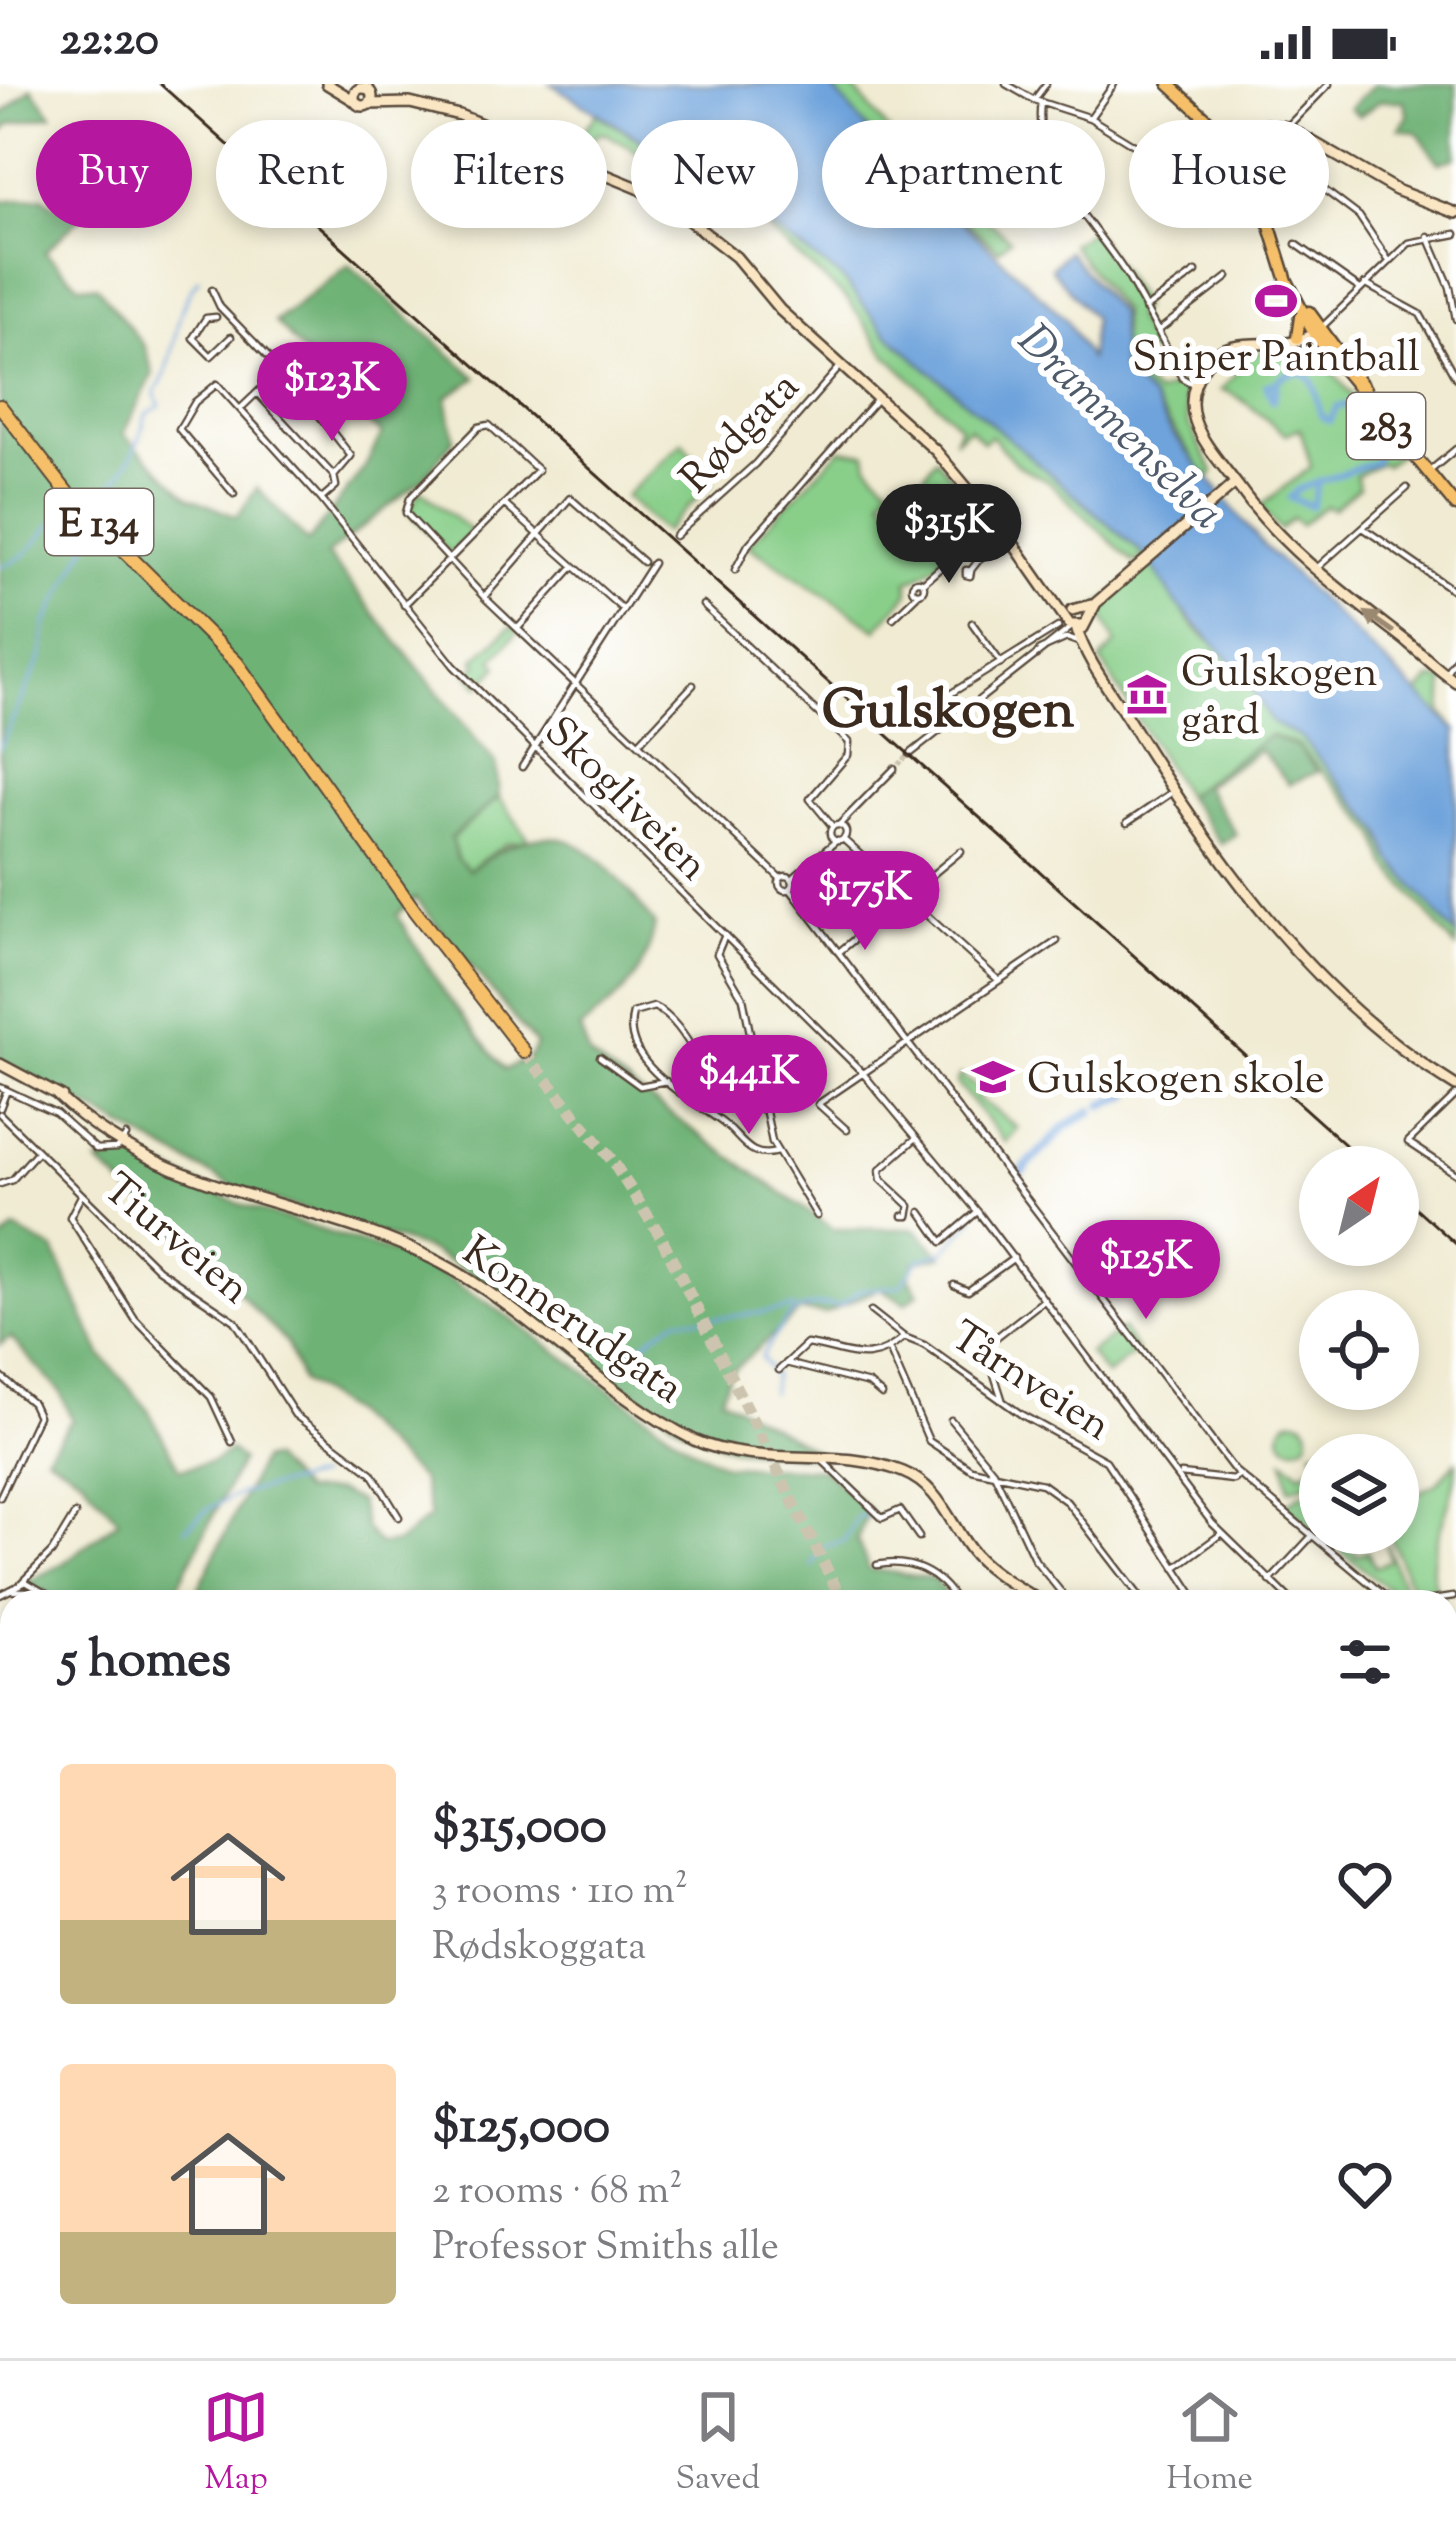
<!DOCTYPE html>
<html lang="en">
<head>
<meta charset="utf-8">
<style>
  body { margin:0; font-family:"Sorts Mill Goudy",serif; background:#f2f2f3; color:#2b2b33; height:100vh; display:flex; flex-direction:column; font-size:45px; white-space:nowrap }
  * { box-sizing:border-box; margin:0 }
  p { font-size:39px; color:#7c7c81 }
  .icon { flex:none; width:66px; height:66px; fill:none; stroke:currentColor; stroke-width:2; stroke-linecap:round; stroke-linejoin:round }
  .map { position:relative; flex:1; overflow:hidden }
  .side { position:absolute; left:0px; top:1506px; width:1458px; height:768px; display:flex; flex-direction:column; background:#fff; border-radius:36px 36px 0 0; box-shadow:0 6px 18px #0003 }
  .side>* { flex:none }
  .hud { position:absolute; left:36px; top:36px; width:1386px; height:108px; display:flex; gap:24px }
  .needle { width:78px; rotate:35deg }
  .buttons { position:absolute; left:1299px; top:1062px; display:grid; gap:24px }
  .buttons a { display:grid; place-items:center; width:120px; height:120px; border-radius:50%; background:#fff; box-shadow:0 6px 18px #0003; font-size:60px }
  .price { position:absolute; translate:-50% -102px; padding:0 27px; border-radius:42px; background:#b5179e; color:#fff; font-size:39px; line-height:78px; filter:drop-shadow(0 3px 6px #0008) }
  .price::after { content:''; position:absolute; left:50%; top:72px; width:36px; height:27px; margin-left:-18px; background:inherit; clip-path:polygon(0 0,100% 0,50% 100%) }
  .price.selected { background:#222; color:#fff }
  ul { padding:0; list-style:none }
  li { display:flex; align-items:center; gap:36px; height:300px; padding:0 60px }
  li span { display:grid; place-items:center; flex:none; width:336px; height:240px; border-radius:12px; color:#555 }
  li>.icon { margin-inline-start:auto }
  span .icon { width:144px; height:144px; fill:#fffc; stroke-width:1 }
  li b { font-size:51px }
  h2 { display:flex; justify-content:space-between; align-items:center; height:144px; padding:0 60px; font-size:51px }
  .chip { padding:0 42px; border-radius:54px; background:#fff; box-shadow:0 6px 18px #0003; font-size:42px; line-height:108px }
  .chip.selected { background:#b5179e; color:#fff }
  .status { display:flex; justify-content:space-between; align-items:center; height:84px; padding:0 60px; background:#fff; direction:ltr }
  .status svg { height:33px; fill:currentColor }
  .dock { display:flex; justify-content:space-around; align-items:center; height:168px; border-top:3px solid #e1e1e2; background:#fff; font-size:33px; color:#7c7c81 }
  .dock a { display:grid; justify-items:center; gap:6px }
  .dock .selected { color:#b5179e }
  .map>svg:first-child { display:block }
</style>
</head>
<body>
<div class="status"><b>22:20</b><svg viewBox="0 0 49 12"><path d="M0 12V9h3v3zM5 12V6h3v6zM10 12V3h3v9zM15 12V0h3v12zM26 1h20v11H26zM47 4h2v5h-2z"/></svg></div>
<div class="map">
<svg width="1456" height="2274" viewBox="0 0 1456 2274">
  <rect width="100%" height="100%" fill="#fff"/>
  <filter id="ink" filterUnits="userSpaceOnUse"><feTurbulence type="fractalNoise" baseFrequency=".00833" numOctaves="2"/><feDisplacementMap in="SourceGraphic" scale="24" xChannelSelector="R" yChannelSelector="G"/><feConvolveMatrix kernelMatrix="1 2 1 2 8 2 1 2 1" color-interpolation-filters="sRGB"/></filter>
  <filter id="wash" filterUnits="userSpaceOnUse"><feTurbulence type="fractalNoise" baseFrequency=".004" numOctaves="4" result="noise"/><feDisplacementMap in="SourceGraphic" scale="48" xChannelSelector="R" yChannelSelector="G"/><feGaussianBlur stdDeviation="2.7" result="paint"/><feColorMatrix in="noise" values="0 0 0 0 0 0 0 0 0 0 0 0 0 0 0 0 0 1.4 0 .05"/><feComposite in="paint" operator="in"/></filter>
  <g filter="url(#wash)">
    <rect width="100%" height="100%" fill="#f0ebd2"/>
    <path fill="#89cf8a" stroke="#627c54" stroke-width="3" d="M829 0H850L902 63 1010 155 998 166 885 66Z
      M596 30 699 92 841 193 887 250 1147 473C1172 503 1185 547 1223 564L1278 642 1302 654 1380 747 1390 774 1456 852V864L1386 779 1377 751 1345 712 1298 662 1270 651 1185 712 1101 577 1116 559 1098 522 1150 480 1140 474 1134 479 1048 397 1017 381 991 352 983 358 969 343 954 356 960 342 887 271 847 215 754 134 740 131 725 141 716 137 704 144 685 129 701 106 605 49H598L576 73 567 69Z
      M1093 146 1140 216 1142 225 1134 231 1152 266 1126 285 1156 310 1182 300 1189 341 1214 388 1209 395 1152 315 1122 287 1121 227 1071 160Z
      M1311 262 1400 369 1385 382 1381 379 1356 392 1359 403 1333 425 1326 422 1300 441 1293 434 1280 446 1260 422 1311 383 1300 344 1285 350C1267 338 1239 308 1221 306L1240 285 1237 268 1273 269Z
      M683 358 713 398 664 448 625 412Z
      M841 365 866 369 868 380 891 403 882 414 899 427 936 374 985 432C967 460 937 484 908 497L909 509 877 545 748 461Z
      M421 406 472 448 451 470 408 427Z
      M512 542 518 548 493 575 499 582 480 602 468 590 478 580 474 576Z
      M1430 595 1444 596 1442 628 1456 646 1440 637 1419 609Z
      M499 713 530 757 507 759 468 786 457 775 451 755Z
      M960 991 981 1007 978 1014 1018 1044 1006 1059 956 999Z
      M1122 1245 1137 1267 1106 1292 1089 1269Z
      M1281 1349a14 14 0 1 1 28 0a14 14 0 1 1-28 0Z
      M1328 1361 1337 1371H1320V1395L1290 1405 1284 1376 1302 1389 1317 1379 1312 1366Z
      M1456 1378C1456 1424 1421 1465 1437 1511L1422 1512 1409 1499 1389 1449H1398V1418L1436 1400Z
      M1320 1408V1449H1344L1356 1471 1367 1467 1375 1483 1390 1476 1386 1460 1404 1506 1393 1509 1292 1427 1286 1421 1302 1409Z"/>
    <path fill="#6eb276" stroke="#546e4a" stroke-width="3" fill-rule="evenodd" d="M1374 0H1456V73L1439 79 1417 48 1399 44 1408 33 1404 17H1380L1359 32 1350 24Z
      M32 4 52 31 11 40 0 50V32Z
      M42 113 55 122 73 120 84 130 45 168 79 201 97 202 145 263 153 290 123 350 189 413 237 433 257 404 308 458 365 383 382 350C341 317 312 275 275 238L349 181 477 294 447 313 454 355 423 395 327 471 496 680 499 713 451 754 457 775 469 786C563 719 595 764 655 840 645 895 622 911 580 945L590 973 833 1145H916L942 1172 915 1178 909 1193 919 1209 906 1219 880 1204 825 1230 800 1227 730 1289 721 1313 815 1366 814 1373 731 1364 683 1344 470 1189 425 1165 240 1106 0 976V117ZM415 814 536 961 530 972 505 986 445 910 397 831Z
      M1270 651 1298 663 1318 688 1289 700 1260 666 1204 702 1236 750 1221 760 1185 712Z
      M137 1071 239 1120 415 1176 490 1220 692 1364 725 1381 823 1385 869 1426 857 1456 869 1485 935 1495 951 1518H192L261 1376 271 1375 303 1408 336 1407 359 1418 365 1444 379 1461 397 1459 430 1433 421 1396 348 1328 301 1297 287 1260 222 1191 98 1079Z
      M15 1145 54 1166 101 1271 147 1324 180 1385 212 1378 230 1366 241 1376 170 1518H62L26 1498 61 1481 119 1436 81 1393 46 1371 72 1336 60 1308 10 1253 0 1261V1158Z
      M0 1670 12 1674V2135L0 2141Z
      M12 2238V2262H329L336 2274H0V2247Z
      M344 2262H1351L1356 2274H351Z"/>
    <path fill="#6ea3db" stroke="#54667c" stroke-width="3" d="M551 0H829L885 66 1066 235 1089 275 1093 234 1051 184 1068 167 1119 230 1122 287 1152 315 1173 350 1262 460 1456 646V852L1390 774 1381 747 1302 655 1271 638 1244 591 1176 519 1147 473 887 250 841 193 699 92Z"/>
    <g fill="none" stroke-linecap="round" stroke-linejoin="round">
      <path stroke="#6ea3db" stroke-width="3" d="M86 424 96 423C119 394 140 367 146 330L160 322 155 308C181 273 169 227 199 195
        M0 482C38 475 43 434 76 425
        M0 663 42 572 46 539 95 447
        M615 1270 627 1271 677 1235C711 1236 756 1230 794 1224
        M771 1309 774 1291 761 1273C789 1231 791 1218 841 1222L860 1206 900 1202 919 1176 943 1168 975 1133
        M185 1445 209 1424 242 1409 318 1393
        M812 1482 822 1463 844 1457 858 1432 873 1431
        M0 2072 12 2082
        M1075 2274 1100 2262"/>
      <path stroke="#6ea3db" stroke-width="6" d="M1277 300 1273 317 1266 300C1280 300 1279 291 1292 289 1319 284 1314 317 1322 333L1330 337 1337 322 1349 321 1381 356 1375 378 1299 405 1290 414 1312 422 1318 400"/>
      <path stroke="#6ea3db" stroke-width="9" d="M1103 1021 1130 1011
        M1021 1088 1066 1042 1092 1027"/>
    </g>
  </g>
  <g filter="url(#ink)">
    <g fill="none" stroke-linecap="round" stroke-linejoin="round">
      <path stroke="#ccc4ae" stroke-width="4.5" stroke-dasharray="4.5 2" stroke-linecap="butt" d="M894 685 910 670"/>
      <path stroke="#ccc4ae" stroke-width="12" stroke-dasharray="12 6" stroke-linecap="butt" d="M524 968 611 1075 660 1151 843 1518
        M1209 2262 1215 2274"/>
      <g stroke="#564739" stroke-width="9">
        <path id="minor" d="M1006 0 1034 16 1090 34 1248 131
          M365 5 366 0
          M1034 16 1046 0
          M1041 18C1031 83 1097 142 1128 193 1147 226 1165 260 1182 294L1195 301
          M1090 34 1114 0
          M1287 43 1329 0
          M1328 66 1310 95 1359 132 1389 177
          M1213 110 1238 85
          M1428 152 1450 203 1456 235
          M1296 160 1360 205
          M1365 200 1420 230 1456 294
          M212 206 220 223 281 286
          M1145 225 1196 188
          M216 233 206 234 193 254 211 272 231 253
          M1323 242 1409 159 1456 150
          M1158 247 1228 193
          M257 309 334 392 336 402 321 415
          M240 325 284 283
          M273 326 297 303 351 372 334 392
          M1431 386 1456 365
          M234 410 179 345 195 318 217 300 321 415 454 582 861 987 978 1128 1212 1439 1293 1518
          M504 420 620 523
          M1363 444 1456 508
          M675 452 755 380 839 284
          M1318 483 1407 404
          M735 486 748 461 878 314
          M966 486 971 487 970 492 966 491Z
          M971 486 993 458 983 446
          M912 503a6 6 0 1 1 12 0a6 6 0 1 1-12 0Z
          M923 499 995 436
          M484 513 570 414 643 478
          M404 521 538 386 489 341 479 343 410 414 406 429 484 513 780 794
          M703 521 849 658 848 671 810 715 833 743
          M893 534 919 509
          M972 539 1001 579
          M518 544 573 483
          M1040 566 1067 554 1078 558
          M1444 591 1456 574
          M950 610 1058 543
          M885 632 900 640 950 610 962 626
          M639 659 693 601
          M910 670 1073 542
          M522 683 653 479
          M1127 739 1174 707
          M839 741 894 685
          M830 749a8 8 0 1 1 16 0a8 8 0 1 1-16 0Z
          M843 755 996 894
          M779 799a7 7 0 1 1 14 0a7 7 0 1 1-14 0Z
          M792 795 836 757
          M790 805 1235 1387 1392 1518
          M725 851 717 870 743 914 772 1058 817 1132
          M839 868 961 767
          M600 973 640 1002 666 997
          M0 1003 56 1029 96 1065 117 1064 126 1052
          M1456 1011 1408 1058 1456 1090
          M0 1024 7 1006
          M762 1025C707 1027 697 943 654 923L633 929C619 980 691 1014 723 1039 742 1054 749 1076 777 1068
          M0 1030 158 1185 235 1237 295 1331 372 1389 399 1433
          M847 1046 818 1020 1057 857
          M0 1100 12 1096 36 1069
          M81 1112 70 1133 135 1235 211 1313 232 1358
          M921 1128 942 1158 977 1128
          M903 1132H908L910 1122 881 1095 880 1086 916 1054
          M954 1201 968 1207 1014 1174
          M871 1227 904 1253
          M890 1267 929 1357 971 1385 1042 1400 1067 1418 1144 1518
          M786 1279 869 1300 882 1311
          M779 1286 807 1260C849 1266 868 1285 904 1253L924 1261 1022 1331 1106 1377 1198 1518
          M0 1292 32 1319 38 1332 0 1413
          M1002 1315 985 1262 1044 1216
          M951 1336 993 1387 1035 1476 1069 1518
          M823 1377 882 1434 900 1426 919 1453
          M1181 1390 1233 1396 1239 1392
          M877 1481C910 1474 940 1489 957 1518
          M1175 1484 1221 1450
          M1270 1497 1311 1453
          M21 1499 52 1468 75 1430
          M14 1507H29L46 1518
          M0 1511 26 1498 60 1518
          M1120 1517H1143
          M1420 1518 1453 1513
          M1446 1550 1456 1556
          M0 1650 12 1647
          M0 1709 12 1718
          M0 1857 4 1855
          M1446 1954 1456 1947
          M1446 1975 1456 1981
          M0 2043 12 2056
          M1446 2145 1456 2154
          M0 2153 12 2142
          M0 2185 12 2204
          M1446 2256 1455 2274
          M1389 2262 1395 2274"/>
      </g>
      <g stroke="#564739" stroke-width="14">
        <path id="secondary" d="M327 0 355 17
          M354 13a9 9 0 1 1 18 0a9 9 0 1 1-18 0Z
          M369 20 410 19 459 31 638 104 686 134 736 173 780 226 936 367 1010 455 1070 541H1083
          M1235 53 1260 40 1287 43 1396 106 1456 129
          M1316 248C1281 274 1234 243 1206 280 1170 329 1211 365 1238 402 1282 464 1344 509 1406 557 1423 571 1438 586 1456 598
          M1072 526 1091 521
          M1076 543C1087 578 1110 606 1130 638 1215 776 1315 916 1456 1002
          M1083 544 1096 519 1234 400
          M0 980 62 1013
          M57 1011C166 1115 314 1113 439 1178 531 1226 602 1310 694 1356 762 1386 837 1361 903 1388 941 1403 950 1442 974 1470 993 1491 1019 1504 1042 1518
          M1446 1596 1456 1602
          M1446 1753 1448 1698 1456 1680
          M1446 1926 1456 1883
          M1446 1986 1456 2011
          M1446 2066 1456 2051
          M1446 2092 1456 2113"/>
      </g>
      <g stroke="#564739" stroke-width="15">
        <path id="primary" d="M1169 0 1231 57 1253 88 1287 197 1314 250 1456 422
          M1237 52 1262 92
          M1309 228 1365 305
          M1297 254 1300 233"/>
      </g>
      <g stroke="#564739" stroke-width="16">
        <path id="trunk" d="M0 322 72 415 237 579 414 826 524 968"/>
      </g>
      <use href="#minor" stroke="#fff" stroke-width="4.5"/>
      <use href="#secondary" stroke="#fbe6c4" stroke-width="9"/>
      <use href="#primary" stroke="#f6c06b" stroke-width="10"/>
      <use href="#trunk" stroke="#f6c06b" stroke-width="12"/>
      <path stroke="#3b2a1e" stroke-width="3" d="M160 0 1370 1083
        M1398 1108 1456 1160"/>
    </g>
    <defs><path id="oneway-solid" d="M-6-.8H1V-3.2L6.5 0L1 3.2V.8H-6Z" transform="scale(3)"/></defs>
    <use fill="#9b8871" href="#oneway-solid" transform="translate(1379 538) rotate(-145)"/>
  </g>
  <defs>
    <g id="stadium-bare" transform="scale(3.24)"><path d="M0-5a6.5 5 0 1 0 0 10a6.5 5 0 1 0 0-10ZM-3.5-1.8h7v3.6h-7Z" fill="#b5179e" stroke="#fff" stroke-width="2.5" paint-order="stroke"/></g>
    <g id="museum-bare" transform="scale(3.24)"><path d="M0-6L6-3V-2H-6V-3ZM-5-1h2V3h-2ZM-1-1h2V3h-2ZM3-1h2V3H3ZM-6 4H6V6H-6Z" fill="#b5179e" stroke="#fff" stroke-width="2.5" paint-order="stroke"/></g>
    <g id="school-bare" transform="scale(3.24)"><path d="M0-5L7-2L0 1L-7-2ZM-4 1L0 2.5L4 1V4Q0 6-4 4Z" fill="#b5179e" stroke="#fff" stroke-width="2.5" paint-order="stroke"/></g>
  </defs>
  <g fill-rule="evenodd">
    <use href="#stadium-bare" x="1276" y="217"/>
    <use href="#museum-bare" x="1147" y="610"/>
    <use href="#school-bare" x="993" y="993"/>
  </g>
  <g text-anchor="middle" stroke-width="12" stroke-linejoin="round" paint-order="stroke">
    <g fill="#fff" stroke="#766a62" stroke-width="3">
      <rect x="1347" y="309" width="78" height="66" rx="9"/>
      <rect x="45" y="405" width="108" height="66" rx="9"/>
    </g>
    <g font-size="39" font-weight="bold" fill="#3b2a1e">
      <text x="1386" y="356">283</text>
      <text x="99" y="452">E 134</text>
    </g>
    <g font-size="42" fill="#3b2a1e" stroke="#fff" text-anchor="start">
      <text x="1276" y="286" text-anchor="middle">Sniper Paintball</text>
      <text x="1181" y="601">Gulskogen<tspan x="1181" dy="48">gård</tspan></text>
      <text x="1027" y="1008">Gulskogen skole</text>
    </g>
    <g font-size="42" fill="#3b2a1e" stroke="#fff">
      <text transform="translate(738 347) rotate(-46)" y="15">Rødgata</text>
      <text transform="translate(628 713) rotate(45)" y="15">Skogliveien</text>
      <text transform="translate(178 1153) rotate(40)" y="15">Tiurveien</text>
      <text transform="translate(574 1234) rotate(35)" y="15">Konnerudgata</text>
      <text transform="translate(1032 1295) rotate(33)" y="15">Tårnveien</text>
    </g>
    <g font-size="45" font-style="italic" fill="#4f5a6a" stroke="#fff">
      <text transform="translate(1122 341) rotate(45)" y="16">Drammenselva</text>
    </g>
    <g font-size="54" font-weight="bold" fill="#3b2a1e" stroke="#fff">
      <text x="948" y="642">Gulskogen</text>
    </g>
  </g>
</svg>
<div class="buttons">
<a><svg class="needle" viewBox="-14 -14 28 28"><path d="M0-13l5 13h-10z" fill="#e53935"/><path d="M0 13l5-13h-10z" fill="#7c7c81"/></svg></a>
<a><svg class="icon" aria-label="locate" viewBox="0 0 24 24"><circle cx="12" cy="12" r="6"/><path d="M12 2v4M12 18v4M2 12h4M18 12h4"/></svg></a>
<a><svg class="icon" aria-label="layers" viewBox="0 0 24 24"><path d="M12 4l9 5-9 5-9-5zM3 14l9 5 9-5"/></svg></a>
</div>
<b class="price" style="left:332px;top:360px">$123K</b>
<b class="price selected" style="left:949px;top:502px">$315K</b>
<b class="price" style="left:865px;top:869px">$175K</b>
<b class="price" style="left:749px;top:1053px">$441K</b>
<b class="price" style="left:1146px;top:1238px">$125K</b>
<div class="hud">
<a class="chip selected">Buy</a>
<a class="chip">Rent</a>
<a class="chip">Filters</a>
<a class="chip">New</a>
<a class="chip">Apartment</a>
<a class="chip">House</a>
</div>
<section class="side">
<h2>5 homes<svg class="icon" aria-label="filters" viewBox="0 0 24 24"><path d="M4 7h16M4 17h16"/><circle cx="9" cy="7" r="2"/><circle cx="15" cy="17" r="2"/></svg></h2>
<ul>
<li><span style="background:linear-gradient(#ffd9b3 65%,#c2b280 0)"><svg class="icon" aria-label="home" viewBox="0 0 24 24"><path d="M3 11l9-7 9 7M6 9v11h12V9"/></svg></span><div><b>$315,000</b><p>3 rooms · 110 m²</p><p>Rødskoggata</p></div><svg class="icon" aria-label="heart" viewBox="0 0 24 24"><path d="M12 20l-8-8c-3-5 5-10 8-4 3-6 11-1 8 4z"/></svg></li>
<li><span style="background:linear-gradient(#ffd9b3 70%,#c2b280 0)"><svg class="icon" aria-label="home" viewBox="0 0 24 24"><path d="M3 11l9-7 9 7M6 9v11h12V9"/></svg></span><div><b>$125,000</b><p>2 rooms · 68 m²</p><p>Professor Smiths alle</p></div><svg class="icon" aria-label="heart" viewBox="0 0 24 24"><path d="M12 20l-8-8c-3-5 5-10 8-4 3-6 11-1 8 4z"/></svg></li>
</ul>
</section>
</div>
<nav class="dock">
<a class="selected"><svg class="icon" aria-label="map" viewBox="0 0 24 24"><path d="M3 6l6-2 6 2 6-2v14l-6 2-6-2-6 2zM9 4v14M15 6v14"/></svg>Map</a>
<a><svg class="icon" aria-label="saved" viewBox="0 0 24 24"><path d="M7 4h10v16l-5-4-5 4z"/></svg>Saved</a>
<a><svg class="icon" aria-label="home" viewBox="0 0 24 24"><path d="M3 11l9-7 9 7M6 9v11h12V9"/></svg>Home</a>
</nav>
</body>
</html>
